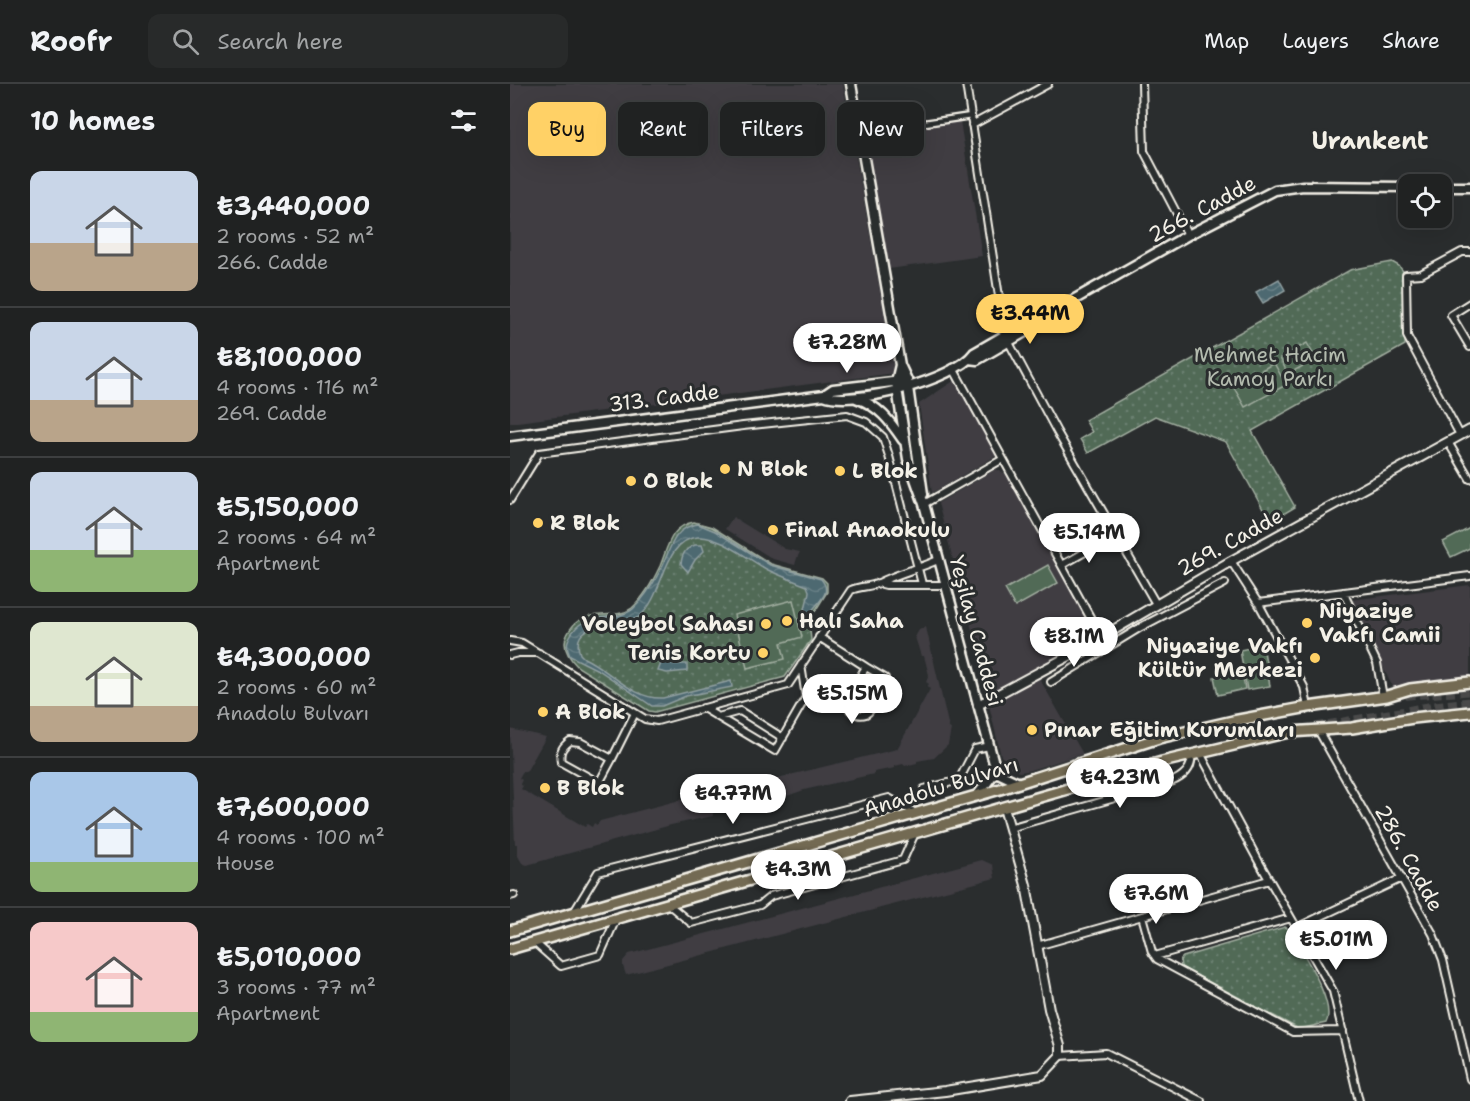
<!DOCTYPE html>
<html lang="en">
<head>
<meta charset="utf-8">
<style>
  body { margin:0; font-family:"Shantell Sans",sans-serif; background:#282a2a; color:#f1f3f6; height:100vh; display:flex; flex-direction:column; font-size:22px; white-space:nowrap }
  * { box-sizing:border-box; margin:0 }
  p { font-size:20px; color:#a2a4a5 }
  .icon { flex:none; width:33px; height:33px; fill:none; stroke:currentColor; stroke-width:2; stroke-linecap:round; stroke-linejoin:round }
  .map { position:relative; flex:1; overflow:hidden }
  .drawer { display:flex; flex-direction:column; background:#202222; width:510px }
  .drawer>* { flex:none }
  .hud { position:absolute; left:18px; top:18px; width:570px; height:54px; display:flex; gap:12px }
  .tools { position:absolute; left:888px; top:90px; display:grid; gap:12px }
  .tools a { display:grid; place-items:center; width:54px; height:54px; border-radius:12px; background:#202222; box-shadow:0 6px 24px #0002,0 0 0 2px #3d3f40; font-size:30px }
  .price { position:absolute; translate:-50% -51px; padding:0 14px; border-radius:21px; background:#fff; color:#222; font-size:20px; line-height:39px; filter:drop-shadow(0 2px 3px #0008) }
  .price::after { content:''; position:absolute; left:50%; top:36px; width:18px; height:14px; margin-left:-9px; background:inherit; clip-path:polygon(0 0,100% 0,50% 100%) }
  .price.active { background:#ffd166; color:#111 }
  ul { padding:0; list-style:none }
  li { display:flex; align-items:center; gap:18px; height:150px; padding:0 30px }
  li+li { border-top:2px solid #3d3f40 }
  li span { display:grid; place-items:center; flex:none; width:168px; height:120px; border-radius:12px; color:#555 }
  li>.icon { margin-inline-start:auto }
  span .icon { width:72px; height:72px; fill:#fffc; stroke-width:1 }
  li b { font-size:26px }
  h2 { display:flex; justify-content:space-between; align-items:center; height:72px; padding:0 30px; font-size:26px }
  .chip { padding:0 21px; border-radius:12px; background:#202222; box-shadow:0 6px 24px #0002,0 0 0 2px #3d3f40; font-size:21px; line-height:54px }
  .chip.active { background:#ffd166; color:#111 }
  header { display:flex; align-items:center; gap:36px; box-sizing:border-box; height:84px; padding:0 30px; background:#202222; border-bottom:2px solid #3d3f40 }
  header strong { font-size:28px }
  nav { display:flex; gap:33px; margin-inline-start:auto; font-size:21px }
  .search { width:420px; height:54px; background:#282a2a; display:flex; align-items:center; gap:15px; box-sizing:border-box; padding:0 21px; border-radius:12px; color:#a2a4a5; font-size:22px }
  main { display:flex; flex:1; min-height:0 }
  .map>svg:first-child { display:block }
</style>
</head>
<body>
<header>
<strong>Roofr</strong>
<div class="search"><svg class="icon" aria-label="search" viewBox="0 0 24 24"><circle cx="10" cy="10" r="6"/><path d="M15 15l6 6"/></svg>Search here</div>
<nav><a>Map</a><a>Layers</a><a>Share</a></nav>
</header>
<main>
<section class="drawer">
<h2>10 homes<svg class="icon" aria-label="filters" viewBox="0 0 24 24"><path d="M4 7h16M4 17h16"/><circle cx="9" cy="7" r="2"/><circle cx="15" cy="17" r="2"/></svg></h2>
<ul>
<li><span style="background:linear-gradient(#c9d6e8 60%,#b9a48a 0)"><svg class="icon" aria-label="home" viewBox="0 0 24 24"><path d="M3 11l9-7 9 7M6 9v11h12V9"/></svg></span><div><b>₺3,440,000</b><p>2 rooms · 52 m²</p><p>266. Cadde</p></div></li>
<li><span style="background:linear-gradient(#c9d6e8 65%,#b9a48a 0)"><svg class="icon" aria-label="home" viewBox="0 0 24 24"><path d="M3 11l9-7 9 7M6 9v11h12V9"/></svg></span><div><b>₺8,100,000</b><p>4 rooms · 116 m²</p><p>269. Cadde</p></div></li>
<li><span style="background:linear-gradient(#c9d6e8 65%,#8fb573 0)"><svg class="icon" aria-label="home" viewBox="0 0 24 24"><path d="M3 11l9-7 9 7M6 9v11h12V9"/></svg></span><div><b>₺5,150,000</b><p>2 rooms · 64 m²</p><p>Apartment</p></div></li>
<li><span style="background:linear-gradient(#dfe7d0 70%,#b9a48a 0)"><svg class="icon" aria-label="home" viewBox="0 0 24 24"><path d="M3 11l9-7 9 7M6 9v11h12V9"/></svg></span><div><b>₺4,300,000</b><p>2 rooms · 60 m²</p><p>Anadolu Bulvarı</p></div></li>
<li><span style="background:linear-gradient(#a9c7e8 75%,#8fb573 0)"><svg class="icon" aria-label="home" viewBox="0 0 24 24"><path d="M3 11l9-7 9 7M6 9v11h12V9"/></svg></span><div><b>₺7,600,000</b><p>4 rooms · 100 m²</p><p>House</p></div></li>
<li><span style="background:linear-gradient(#f6c9c9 75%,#8fb573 0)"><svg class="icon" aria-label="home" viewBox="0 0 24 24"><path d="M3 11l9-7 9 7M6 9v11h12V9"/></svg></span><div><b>₺5,010,000</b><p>3 rooms · 77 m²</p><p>Apartment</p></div></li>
</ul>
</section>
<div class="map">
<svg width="960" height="1017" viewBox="0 0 960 1017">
  <defs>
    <pattern id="park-dots" width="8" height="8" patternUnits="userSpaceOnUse" patternTransform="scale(1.5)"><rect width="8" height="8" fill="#516a57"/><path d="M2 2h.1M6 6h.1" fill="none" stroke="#6b806f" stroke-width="1.8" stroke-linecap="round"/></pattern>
    <pattern id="water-waves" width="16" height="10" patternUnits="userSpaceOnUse" patternTransform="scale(1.5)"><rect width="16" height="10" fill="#4d6971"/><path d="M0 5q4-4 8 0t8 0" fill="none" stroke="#677f85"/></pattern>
  </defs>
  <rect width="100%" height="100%" fill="#2a2d2e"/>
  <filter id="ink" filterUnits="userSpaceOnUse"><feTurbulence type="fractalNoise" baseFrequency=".0167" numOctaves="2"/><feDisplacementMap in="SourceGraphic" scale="12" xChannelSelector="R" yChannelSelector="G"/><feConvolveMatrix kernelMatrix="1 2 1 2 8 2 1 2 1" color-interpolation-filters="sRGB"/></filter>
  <g filter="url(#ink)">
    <path fill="#3f3d42" d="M0 0H333L385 289 0 339Z
      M450 37 472 172 379 185 354 51Z
      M445 296 486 372 422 409 409 320Z
      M486 385 496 390 583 546 560 560 563 566 480 610 455 521 428 419Z
      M223 433 275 465 290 468 287 474 285 481 263 475 215 445Z
      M960 501V593L883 604 840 516Z
      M416 543 439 644 441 645 438 661 424 674 407 677V679L395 682 393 680 385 682V684L364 688V690L294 706 274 713 233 721 234 725 222 727 221 724 203 727V732L161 741 17 781 12 779 8 772 7 760H5L0 645 36 653 16 688 13 687 9 694 12 696 10 700 13 702 11 705 75 743 77 740 82 743 84 739 87 741 90 737 231 700 242 707 245 704 249 706 251 703 254 704 259 696 387 665 420 605 417 603 419 600 416 598 419 591 414 572H411L405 553 409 546Z
      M528 592 573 670 517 687 509 688 501 684 491 672 479 621Z
      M472 776 483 781 485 794 116 891 113 882V877L119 870Z"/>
    <path fill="url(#park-dots)" stroke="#a2aea0" stroke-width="1.5" d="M882 178 889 182 896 191 895 261 742 347 785 423 760 438 716 358 645 332 578 369 570 355 582 348 575 336 840 186Z
      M184 438 202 443 261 480 312 494 317 499V508L299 537 301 556 275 593 145 628 139 627 68 583C59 574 51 563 57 551 72 519 103 539 122 524 133 514 144 495 150 482 158 463 160 442 184 438Z
      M775 843 779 845C790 865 827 919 816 939L789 945 671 883 670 876 673 873Z"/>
    <path fill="#516a57" stroke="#a2aea0" stroke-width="1.5" d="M797 259 806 275 778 290 770 274Z
      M764 279 776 301 735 323 723 302Z
      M960 444V464L941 473 933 458Z
      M538 481 548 499 505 523 495 505Z
      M283 516 292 553 271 559 275 575 237 584 224 531Z
      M753 561 760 602 737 606 730 566Z
      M732 588 735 605 708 611 704 593Z"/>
    <path fill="url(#water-waves)" stroke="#909fa1" stroke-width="1.5" d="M769 195 775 206 753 219 746 208Z
      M188 440 205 447 260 481 311 495C324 510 306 518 300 530 299 533 298 536 297 539 291 529 298 518 299 507L297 502C284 497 271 492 258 486 239 476 209 451 188 453 152 456 155 511 130 532 115 545 57 533 70 570L74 574C100 586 123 616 153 614L221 597 222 603 176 612 152 622H142L90 587 60 572C57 566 56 560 59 554 73 524 105 540 123 525 134 515 143 500 150 487 160 468 162 443 188 440Z
      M185 461H192L194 467 185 476 178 488 171 480C172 470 175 465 185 461Z
      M157 576 164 580H177V587L157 589 148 587 151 579Z"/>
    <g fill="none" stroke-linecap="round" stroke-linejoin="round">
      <path stroke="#484a4a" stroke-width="9" stroke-dasharray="9 4.5" stroke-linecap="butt" d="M882 612 960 607
        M805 643 924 622 960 618"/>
      <g stroke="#f4f1e8" stroke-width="9">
        <path id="pedestrian" d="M349 49 461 32"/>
      </g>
      <g stroke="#f4f1e8" stroke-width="10">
        <path id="minor" d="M456 0 495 251 547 348 646 520
          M632 0 634 67 678 151
          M462 41 538 0
          M960 219 941 231 960 263
          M443 284 591 553
          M950 351 897 252 896 191 911 190 952 168H960
          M938 358 960 395
          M0 416 29 369 233 342 337 331 356 338 373 353 379 372 412 500
          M414 420 493 375
          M542 462 584 440
          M721 477 750 522 794 603 798 623
          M552 481 593 458
          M368 499 376 501H435
          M833 508 867 579 873 613
          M748 519 960 492
          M309 553 356 583C350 593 341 605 338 616 335 626 347 633 356 630 363 626 376 602 375 594L356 583
          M0 557 12 559 135 635 147 637 278 601 341 506C350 502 360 503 369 499 388 489 408 485 428 476
          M0 571 8 569H29
          M541 598 631 543 715 499
          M193 624 265 667 296 613 291 581
          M208 633 230 627 273 654
          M808 646 923 850 933 876 960 995
          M690 669 749 778 823 907 849 1017
          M102 675 89 699 51 678C49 668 52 663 60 657L70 658 102 675 125 629
          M414 705 446 697 450 694 465 665 479 662
          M499 744 661 698C673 693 683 685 681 671
          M0 812 4 811
          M158 820 181 839 250 821 261 812 393 776 405 749
          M64 828 88 788 379 714 406 729
          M632 832 642 868 647 875 783 948 833 947
          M786 844 892 794
          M24 858 51 882 90 871 106 835
          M527 862 759 796
          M645 872 781 834
          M550 972 596 969 691 1017"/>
      </g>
      <g stroke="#f4f1e8" stroke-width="12">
        <path id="tertiary" d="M468 621 561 571 721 477 960 346
          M340 1017 435 1007 532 991 550 972V962L539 925 516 801 494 724"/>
      </g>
      <g stroke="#f4f1e8" stroke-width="13">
        <path id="secondary" d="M341 0 390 281 397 296 413 410
          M932 103H960
          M459 275 467 276 515 248 519 241
          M390 281 386 298 398 375 414 420 485 683 490 690 509 699
          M314 311C343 323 445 296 464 269L511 242 519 241 678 151 765 106 793 102 898 103
          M346 314C369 322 380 337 393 356
          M0 352 314 311 323 305 391 297
          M467 712 482 692 485 683"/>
      </g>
      <g stroke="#f4f1e8" stroke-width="14">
        <path id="primary" d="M0 847 490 705 649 654 723 637 798 623 877 612 900 605 960 598
          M0 865 652 678 779 648 842 644 903 634 960 628"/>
      </g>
      <use href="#pedestrian" stroke="#2a2d2e" stroke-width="4.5"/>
      <use href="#minor" stroke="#2a2d2e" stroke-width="6"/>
      <use href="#tertiary" stroke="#2a2d2e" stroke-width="8"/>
      <use href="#secondary" stroke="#2a2d2e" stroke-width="8"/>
      <use href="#primary" stroke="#736b52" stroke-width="9"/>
    </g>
  </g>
  <g fill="#ffd166" stroke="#2a2d2e" stroke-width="2">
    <circle cx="215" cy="385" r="6"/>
    <circle cx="330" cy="387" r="6"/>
    <circle cx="121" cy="397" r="6"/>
    <circle cx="28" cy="439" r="6"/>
    <circle cx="263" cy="446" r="6"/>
    <circle cx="277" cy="537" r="6"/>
    <circle cx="797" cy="539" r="6"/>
    <circle cx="256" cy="540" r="6"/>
    <circle cx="253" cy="569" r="6"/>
    <circle cx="805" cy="574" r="6"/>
    <circle cx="33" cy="628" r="6"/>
    <circle cx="522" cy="646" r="6"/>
    <circle cx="35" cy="704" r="6"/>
  </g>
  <g text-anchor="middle" stroke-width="6" stroke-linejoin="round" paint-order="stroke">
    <g font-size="21" fill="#f4f1e8" stroke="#2a2d2e">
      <text transform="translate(692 125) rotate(-28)" y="7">266. Cadde</text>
      <text transform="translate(154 314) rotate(-7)" y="7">313. Cadde</text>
      <text transform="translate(720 458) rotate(-29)" y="7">269. Cadde</text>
      <text transform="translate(466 547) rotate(75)" y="7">Yeşilay Caddesi</text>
      <text transform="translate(431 703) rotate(-17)" y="7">Anadolu Bulvarı</text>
      <text transform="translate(899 774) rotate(61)" y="7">286. Cadde</text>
    </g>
    <g font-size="21" fill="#b3bbae" stroke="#2a2d2e">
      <text x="760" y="278">Mehmet Hacim<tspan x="760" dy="24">Kamoy Parkı</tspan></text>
    </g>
    <g font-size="21" font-weight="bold" fill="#f4f1e8" stroke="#2a2d2e" text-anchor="start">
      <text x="227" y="392">N Blok</text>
      <text x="342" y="394">L Blok</text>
      <text x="133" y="404">O Blok</text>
      <text x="40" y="446">R Blok</text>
      <text x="275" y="453">Final Anaokulu</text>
      <text x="809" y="534">Niyaziye<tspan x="809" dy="24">Vakfı Camii</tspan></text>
      <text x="289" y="544">Halı Saha</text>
      <text x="244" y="547" text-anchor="end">Voleybol Sahası</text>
      <text x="793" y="569" text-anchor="end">Niyaziye Vakfı<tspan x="793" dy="24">Kültür Merkezi</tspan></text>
      <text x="241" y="576" text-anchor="end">Tenis Kortu</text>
      <text x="45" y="635">A Blok</text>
      <text x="534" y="653">Pınar Eğitim Kurumları</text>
      <text x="47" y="711">B Blok</text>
    </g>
    <g font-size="24" font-weight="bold" fill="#f4f1e8" stroke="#2a2d2e">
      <text x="860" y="65">Urankent</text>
    </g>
  </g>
</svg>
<div class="tools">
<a><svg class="icon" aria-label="locate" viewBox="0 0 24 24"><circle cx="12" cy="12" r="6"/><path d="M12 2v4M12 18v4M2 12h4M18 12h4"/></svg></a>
</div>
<b class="price active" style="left:520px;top:261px">₺3.44M</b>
<b class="price" style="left:337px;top:290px">₺7.28M</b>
<b class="price" style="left:579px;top:480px">₺5.14M</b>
<b class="price" style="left:564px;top:584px">₺8.1M</b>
<b class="price" style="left:342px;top:641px">₺5.15M</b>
<b class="price" style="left:610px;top:725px">₺4.23M</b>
<b class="price" style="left:223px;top:741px">₺4.77M</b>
<b class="price" style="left:288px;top:817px">₺4.3M</b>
<b class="price" style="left:646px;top:841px">₺7.6M</b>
<b class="price" style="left:826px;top:887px">₺5.01M</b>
<div class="hud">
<a class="chip active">Buy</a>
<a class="chip">Rent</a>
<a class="chip">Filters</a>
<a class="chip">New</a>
</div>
</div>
</main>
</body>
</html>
